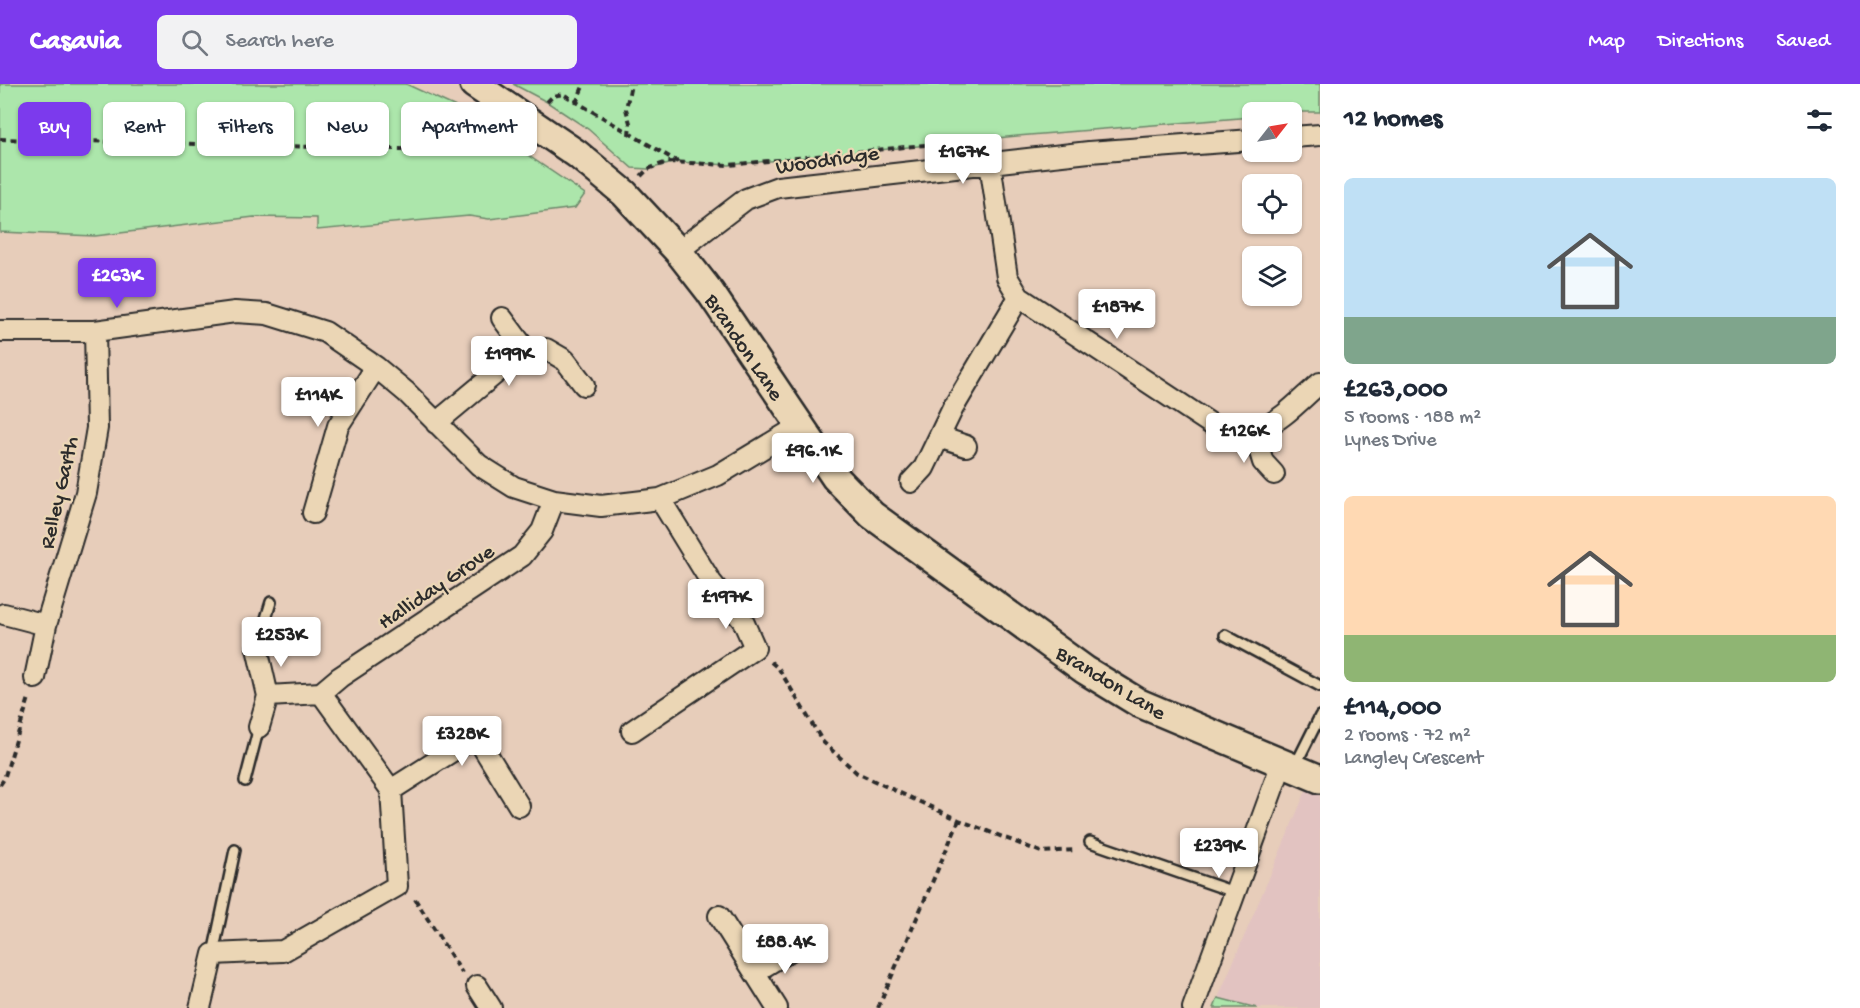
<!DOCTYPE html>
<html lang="en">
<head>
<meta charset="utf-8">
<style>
  body { margin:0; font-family:"Gochi Hand",sans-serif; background:#f2f2f3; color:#1f2937; height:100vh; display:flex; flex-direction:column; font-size:22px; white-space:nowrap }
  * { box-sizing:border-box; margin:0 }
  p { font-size:20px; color:#747a83 }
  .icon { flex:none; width:33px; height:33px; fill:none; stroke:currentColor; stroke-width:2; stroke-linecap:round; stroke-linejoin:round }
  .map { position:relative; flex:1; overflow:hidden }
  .side { display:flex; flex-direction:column; background:#fff; width:540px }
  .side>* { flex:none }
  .hud { position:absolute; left:18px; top:18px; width:570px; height:54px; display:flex; gap:12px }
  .needle { width:39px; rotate:59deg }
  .fabs { position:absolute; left:1242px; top:18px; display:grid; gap:12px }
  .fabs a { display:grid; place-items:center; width:60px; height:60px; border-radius:9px; background:#fff; box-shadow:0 2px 4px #0004; font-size:30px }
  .price { position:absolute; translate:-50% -51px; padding:0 14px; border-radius:6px; background:#fff; color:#222; font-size:20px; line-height:39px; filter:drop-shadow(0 2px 3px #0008) }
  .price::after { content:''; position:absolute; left:50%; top:36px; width:18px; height:14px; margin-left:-9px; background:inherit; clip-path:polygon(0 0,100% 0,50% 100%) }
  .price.on { background:#7c3aed; color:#fff }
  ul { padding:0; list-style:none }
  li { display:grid; align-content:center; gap:12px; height:318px; padding:0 24px }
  li span { display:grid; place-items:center; height:186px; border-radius:9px; color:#555 }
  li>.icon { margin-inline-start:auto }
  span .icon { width:108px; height:108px; fill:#fffc; stroke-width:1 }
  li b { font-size:26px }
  h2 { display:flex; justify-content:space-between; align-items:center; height:72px; padding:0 24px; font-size:26px }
  .chip { padding:0 21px; border-radius:9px; background:#fff; box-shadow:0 2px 4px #0004; font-size:21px; line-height:54px }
  .chip.on { background:#7c3aed; color:#fff }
  header { display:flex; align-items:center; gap:36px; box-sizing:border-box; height:84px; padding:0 30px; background:#7c3aed; color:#fff }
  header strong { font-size:28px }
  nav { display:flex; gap:33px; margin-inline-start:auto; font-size:21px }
  .search { width:420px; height:54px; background:#f2f2f3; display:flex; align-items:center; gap:15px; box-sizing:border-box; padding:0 21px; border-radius:9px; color:#747a83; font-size:22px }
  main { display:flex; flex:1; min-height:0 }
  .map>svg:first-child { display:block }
</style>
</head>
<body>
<header>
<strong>Casavia</strong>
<div class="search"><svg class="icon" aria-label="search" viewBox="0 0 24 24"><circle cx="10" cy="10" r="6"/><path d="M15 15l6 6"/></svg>Search here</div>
<nav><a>Map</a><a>Directions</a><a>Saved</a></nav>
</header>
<main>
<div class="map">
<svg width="1320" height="924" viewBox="0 0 1320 924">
  <rect width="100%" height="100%" fill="#e7cdba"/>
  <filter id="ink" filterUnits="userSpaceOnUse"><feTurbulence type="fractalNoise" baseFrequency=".0167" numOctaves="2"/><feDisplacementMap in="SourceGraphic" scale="12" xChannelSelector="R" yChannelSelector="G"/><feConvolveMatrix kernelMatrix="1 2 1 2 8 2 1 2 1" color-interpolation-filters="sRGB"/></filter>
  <g filter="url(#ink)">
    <path fill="#e2c3c1" d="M1308 702 1320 707V924H1257L1218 914Z"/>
    <path fill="#ace6ab" stroke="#6c886b" stroke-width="1.5" d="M0 0H406L458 24 585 110 575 124 489 135 469 132 317 146V134L254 133 95 152 0 148Z
      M513 0H1320V28H1252V33L1017 52 729 81 678 78 648 85 632 84 588 45 547 18Z
      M1218 914 1257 924H1214Z"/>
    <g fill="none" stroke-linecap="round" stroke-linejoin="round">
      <g stroke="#2b2b2b" stroke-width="14">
        <path id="lane" d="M1225 551 1320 602
          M257 564 271 518
          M1295 682 1320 632
          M245 697 259 643
          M1090 758 1234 808
          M213 870 235 766"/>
      </g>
      <g stroke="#2b2b2b" stroke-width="24">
        <path id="street" d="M1292 53 1320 51
          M990 79 1007 193 1019 213 1214 342C1263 361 1285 329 1320 299
          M678 167 746 115 778 103 1089 68 1252 56
          M502 234 525 265
          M0 247H95L235 228 267 230 325 248 376 283 406 308 479 381 514 403 554 416 601 422 660 415 718 391 801 341
          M436 339 525 265H546L565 276 584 301
          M1254 348 1263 378 1274 390
          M939 353 966 362
          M911 398 924 384 953 324 1019 213
          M313 429 338 342 376 283
          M4 530 46 541
          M257 564 268 612
          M35 594 46 541 86 409 97 344 95 247
          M259 643 268 612 321 609
          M632 647 755 564 743 537 711 498 660 415
          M391 706 476 652 519 722
          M719 832 777 924
          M755 888 796 863
          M477 902 491 924
          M200 924 213 870 283 867 397 802 391 706 321 609 340 593 522 472 542 447 554 416
          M1193 924 1282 679"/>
      </g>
      <g stroke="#2b2b2b" stroke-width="32">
        <path id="secondary" d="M474 0 577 70 624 109 678 167 710 208 835 393 872 431 1085 586 1139 619 1320 695"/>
      </g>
      <path stroke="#2b2b2b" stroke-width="4" stroke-dasharray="6 4.5" stroke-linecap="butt" d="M547 18 553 12 563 10 678 78
        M576 19 584 0
        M629 51 630 39 626 25 631 0
        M0 55 439 66 493 67 513 58
        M641 92 648 85 667 78 729 81 944 59
        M771 578 779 585 823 658 857 689 959 736 1041 768 1076 766
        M0 701 4 695 29 614
        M415 815 462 889
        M878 924 959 736"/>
      <use href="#lane" stroke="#ebd6b5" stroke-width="9"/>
      <use href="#street" stroke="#ebd6b5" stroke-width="20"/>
      <use href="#secondary" stroke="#ebd6b5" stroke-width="27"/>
    </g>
  </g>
  <g text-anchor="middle" stroke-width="4.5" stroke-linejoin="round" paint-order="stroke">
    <g font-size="22" fill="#2b2b2b" stroke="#ebd6b5">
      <text transform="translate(827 74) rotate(-8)" y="8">Woodridge</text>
      <text transform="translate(746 262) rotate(56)" y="8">Brandon Lane</text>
      <text transform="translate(57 408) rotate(-77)" y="8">Relley Garth</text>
      <text transform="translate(435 501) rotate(-34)" y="8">Halliday Grove</text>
      <text transform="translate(1112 597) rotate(31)" y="8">Brandon Lane</text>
    </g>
  </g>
</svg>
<div class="fabs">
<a><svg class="needle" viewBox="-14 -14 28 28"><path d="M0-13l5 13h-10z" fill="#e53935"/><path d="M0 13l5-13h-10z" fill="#747a83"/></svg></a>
<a><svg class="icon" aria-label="locate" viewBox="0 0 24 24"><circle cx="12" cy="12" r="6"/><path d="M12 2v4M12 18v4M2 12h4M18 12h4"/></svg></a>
<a><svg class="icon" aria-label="layers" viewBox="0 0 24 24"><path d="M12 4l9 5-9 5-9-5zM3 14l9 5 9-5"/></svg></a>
</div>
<b class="price" style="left:963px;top:101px">£167K</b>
<b class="price on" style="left:117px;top:225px">£263K</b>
<b class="price" style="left:1117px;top:256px">£187K</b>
<b class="price" style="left:509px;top:303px">£199K</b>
<b class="price" style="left:318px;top:344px">£114K</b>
<b class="price" style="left:1244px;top:380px">£126K</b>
<b class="price" style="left:813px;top:400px">£96.1K</b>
<b class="price" style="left:726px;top:546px">£197K</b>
<b class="price" style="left:281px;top:584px">£253K</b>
<b class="price" style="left:462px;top:683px">£328K</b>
<b class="price" style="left:1219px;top:795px">£239K</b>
<b class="price" style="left:785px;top:891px">£88.4K</b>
<div class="hud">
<a class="chip on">Buy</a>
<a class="chip">Rent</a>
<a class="chip">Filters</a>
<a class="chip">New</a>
<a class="chip">Apartment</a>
</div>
</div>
<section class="side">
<h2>12 homes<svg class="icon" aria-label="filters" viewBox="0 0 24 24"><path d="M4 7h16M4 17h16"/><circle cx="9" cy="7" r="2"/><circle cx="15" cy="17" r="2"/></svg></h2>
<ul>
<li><span style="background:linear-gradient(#bfe0f5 75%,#7fa58c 0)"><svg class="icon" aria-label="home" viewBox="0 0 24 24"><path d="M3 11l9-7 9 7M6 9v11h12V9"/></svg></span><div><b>£263,000</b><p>5 rooms · 188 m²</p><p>Lynes Drive</p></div></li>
<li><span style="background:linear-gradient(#ffd9b3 75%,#8fb573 0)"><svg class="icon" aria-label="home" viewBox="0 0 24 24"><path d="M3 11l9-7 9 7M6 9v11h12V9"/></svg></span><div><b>£114,000</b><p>2 rooms · 72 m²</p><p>Langley Crescent</p></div></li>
</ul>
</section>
</main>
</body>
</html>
